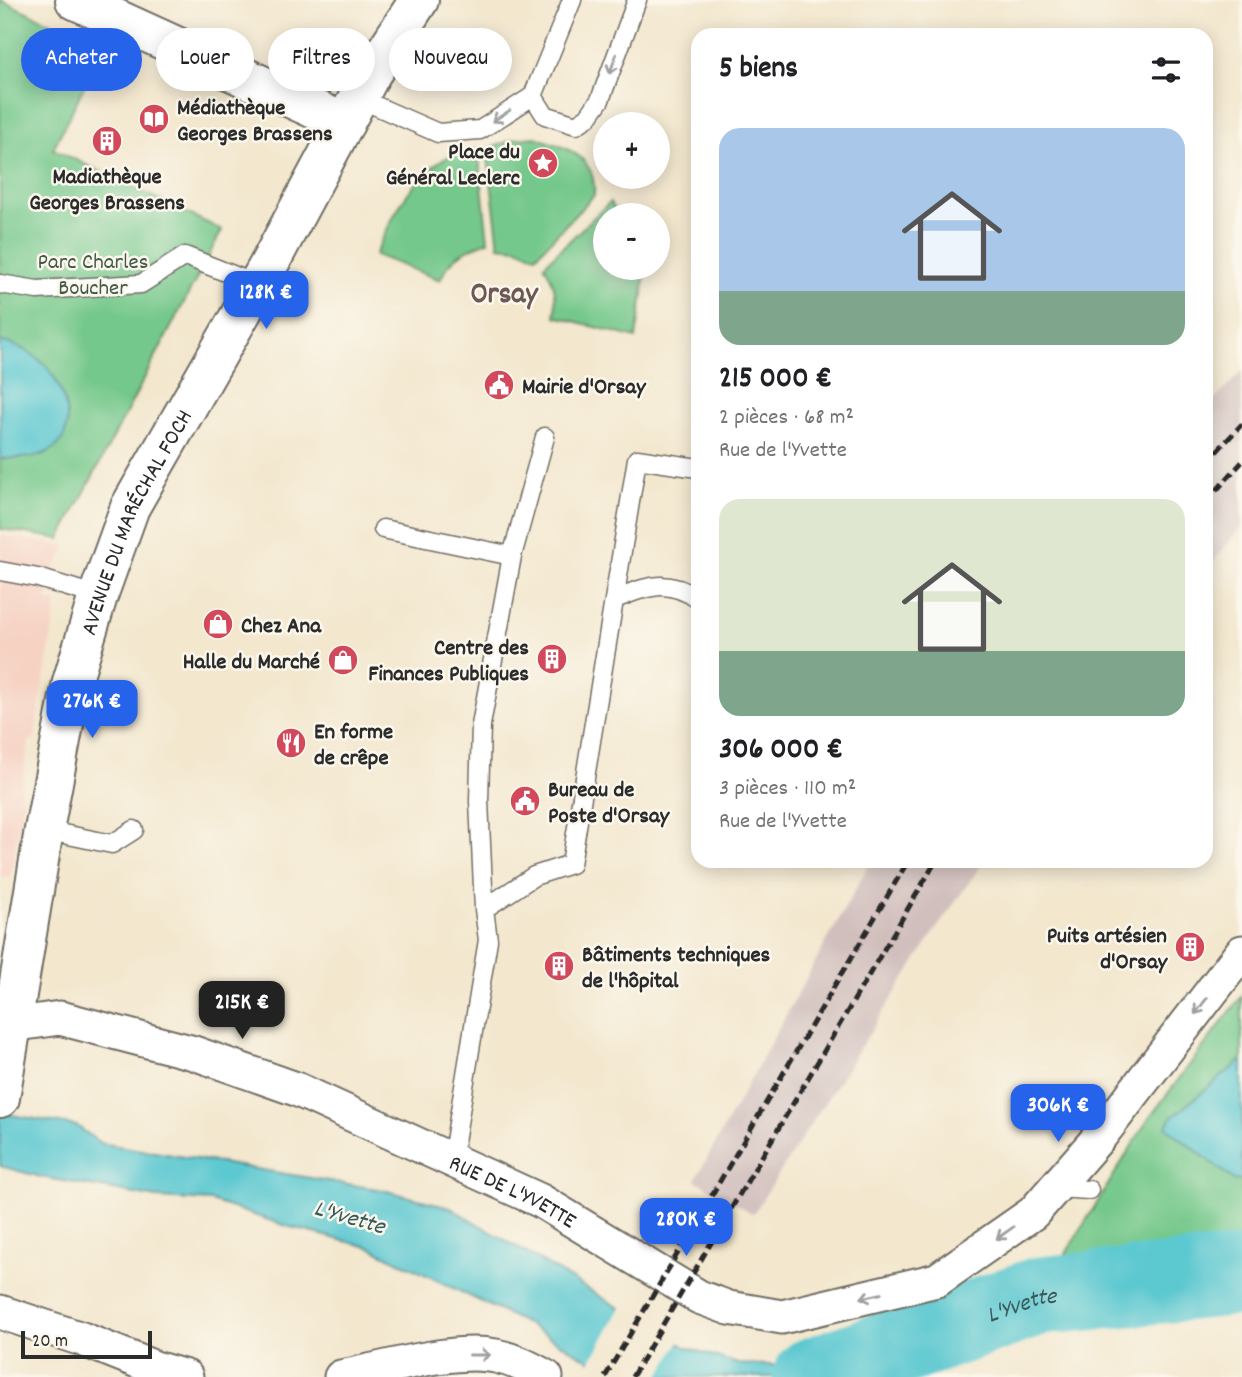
<!DOCTYPE html>
<html lang="fr">
<head>
<meta charset="utf-8">
<style>
  body { margin:0; font-family:Dekko,sans-serif; background:#f6f6f6; color:#202124; height:100vh; display:flex; flex-direction:column; font-size:26px; white-space:nowrap }
  * { box-sizing:border-box; margin:0 }
  p { font-size:23px; color:#757577 }
  .icon { flex:none; width:38px; height:38px; fill:none; stroke:currentColor; stroke-width:2; stroke-linecap:round; stroke-linejoin:round }
  .map { position:relative; flex:1; overflow:hidden }
  .sheet { position:absolute; left:691px; top:28px; width:522px; height:840px; display:flex; flex-direction:column; background:#fff; border-radius:21px; box-shadow:0 4px 18px #0003 }
  .sheet>* { flex:none }
  .top-card { position:absolute; left:21px; top:28px; width:565px; height:63px; display:flex; gap:14px }
  .fabs { position:absolute; left:593px; top:112px; display:grid; gap:14px }
  .fabs a { display:grid; place-items:center; width:77px; height:77px; border-radius:50%; background:#fff; box-shadow:0 4px 18px #0003; font-size:35px }
  .scale { position:absolute; left:21px; bottom:18px; width:131px; box-sizing:border-box; padding-left:7px; border:4px solid #2b2b2b; border-top:0; font-size:19px; line-height:24px; white-space:nowrap; color:#2b2b2b; -webkit-text-stroke:5px #fbf7ec; paint-order:stroke }
  .price { position:absolute; translate:-50% -60px; padding:0 16px; border-radius:14px; background:#2563eb; color:#fff; font-size:23px; line-height:46px; filter:drop-shadow(0 2px 4px #0008) }
  .price::after { content:''; position:absolute; left:50%; top:42px; width:21px; height:16px; margin-left:-10px; background:inherit; clip-path:polygon(0 0,100% 0,50% 100%) }
  .price.on { background:#222; color:#fff }
  ul { padding:0; list-style:none }
  li { display:grid; align-content:center; gap:14px; height:371px; padding:0 28px }
  li span { display:grid; place-items:center; height:217px; border-radius:21px; color:#555 }
  li>.icon { margin-inline-start:auto }
  span .icon { width:126px; height:126px; fill:#fffc; stroke-width:1 }
  li b { font-size:30px }
  h2 { display:flex; justify-content:space-between; align-items:center; height:84px; padding:0 28px; font-size:30px }
  .pill { padding:0 24px; border-radius:32px; background:#fff; box-shadow:0 4px 18px #0003; font-size:24px; line-height:63px }
  .pill.on { background:#2563eb; color:#fff }
  .map>svg:first-child { display:block }
</style>
</head>
<body>
<div class="map">
<svg width="1242" height="1377" viewBox="0 0 1242 1377">
  <rect width="100%" height="100%" fill="#fbf7ec"/>
  <filter id="ink" filterUnits="userSpaceOnUse"><feTurbulence type="fractalNoise" baseFrequency=".0143" numOctaves="2"/><feDisplacementMap in="SourceGraphic" scale="14" xChannelSelector="R" yChannelSelector="G"/><feConvolveMatrix kernelMatrix="1 2 1 2 8 2 1 2 1" color-interpolation-filters="sRGB"/></filter>
  <filter id="wash" filterUnits="userSpaceOnUse"><feTurbulence type="fractalNoise" baseFrequency=".00686" numOctaves="4" result="noise"/><feDisplacementMap in="SourceGraphic" scale="28" xChannelSelector="R" yChannelSelector="G"/><feGaussianBlur stdDeviation="1.57" result="paint"/><feColorMatrix in="noise" values="0 0 0 0 0 0 0 0 0 0 0 0 0 0 0 0 0 1.4 0 .05"/><feComposite in="paint" operator="in"/></filter>
  <g filter="url(#wash)">
    <rect width="100%" height="100%" fill="#f3e7ce"/>
    <path fill="#f6d2c3" d="M0 535 67 546 53 572 47 600 57 602 34 739 29 740 20 797 24 798 10 878 0 876Z"/>
    <path fill="#d1bfbd" d="M1242 371V527L1206 570V409Z
      M871 861H984L937 928 753 1214 695 1180Z"/>
    <path fill="#74c88b" stroke="#507a5b" stroke-width="2" d="M0 0 104 46 53 149 222 230 60 539 0 529Z
      M535 137C566 148 597 155 594 195L536 256 518 248 499 246 487 149 515 139Z
      M478 149 488 241C463 251 452 255 440 280L375 255C392 218 409 179 446 158 455 153 468 152 478 149Z
      M610 202 619 215H606V268L645 269 643 294 636 338 555 316C557 296 555 282 544 265Z
      M1242 996V1276L1040 1296 1147 1121Z"/>
    <path fill="#5bc8d0" stroke="#437a7e" stroke-width="2" d="M0 341C16 344 31 352 43 363 63 382 83 436 48 452 33 459 16 458 0 459Z
      M1242 1060V1181L1234 1180 1166 1127 1172 1117Z
      M0 1113 77 1126 100 1143 383 1190 449 1207 686 1347 738 1364 796 1366 888 1324 908 1361 871 1377H618L527 1324 369 1247 290 1227 211 1201 157 1198 41 1177 0 1166Z"/>
    <path fill="#f3e7ce" d="M622 1306 680 1340 659 1377H611L589 1364Z"/>
    <g fill="none" stroke-linecap="round" stroke-linejoin="round">
      <path stroke="#5bc8d0" stroke-width="79" id="s1" d="M812 1377 1040 1296 1242 1276"/>
    </g>
  </g>
  <g filter="url(#ink)">
    <g fill="none" stroke-linecap="round" stroke-linejoin="round">
      <g stroke="#716d64" stroke-width="21">
        <path id="service" d="M533 96 545 115 576 125 588 117 600 100 637 0
          M358 98 438 133 480 130 533 96 572 0
          M0 284 37 290 141 284 185 256 258 285
          M383 529 512 556 545 437
          M0 571 38 578 98 596
          M615 599C648 586 667 578 698 599
          M44 830 112 844 134 830
          M484 909 534 876 571 864 637 459 698 468
          M452 1160 488 940 484 909 479 801 481 725 512 556
          M1056 1188 1089 1190"/>
      </g>
      <g stroke="#716d64" stroke-width="37">
        <g id="minor">
          <path id="s2" d="M11 1025 60 1018 194 1053 296 1089 541 1201 699 1297 729 1308 782 1317 937 1280 1033 1213 1101 1135 1242 952"/>
          <path d="M0 1312 82 1339 155 1368 186 1377"/>
          <path d="M341 1377C384 1369 454 1347 496 1356 515 1360 530 1368 546 1377"/>
        </g>
      </g>
      <g stroke="#716d64" stroke-width="42">
        <g id="secondary">
          <path d="M75 0 345 123"/>
          <path id="s3" d="M0 1098 44 830 72 682 98 596 130 507 266 270 371 74 419 0"/>
        </g>
      </g>
      <use href="#service" stroke="#fff" stroke-width="18"/>
      <use href="#minor" stroke="#fff" stroke-width="33"/>
      <use href="#secondary" stroke="#fff" stroke-width="38"/>
      <path stroke="#2b2b2b" stroke-width="5" stroke-dasharray="10 5" stroke-linecap="butt" d="M1206 463 1242 424
        M1206 502 1242 462
        M605 1377 908 861
        M632 1377 936 861"/>
    </g>
    <defs><path id="oneway-shaft" d="M-6 0H5M1.5-3L5.5 0L1.5 3" fill="none" stroke-width="1.6" stroke-linecap="round" stroke-linejoin="round" transform="scale(1.75)"/></defs>
    <g stroke="#a0a0a0">
      <use href="#oneway-shaft" transform="translate(613 64) rotate(110)"/>
      <use href="#oneway-shaft" transform="translate(501 116) rotate(148)"/>
      <use href="#oneway-shaft" transform="translate(1201 1006) rotate(127)"/>
      <use href="#oneway-shaft" transform="translate(1005 1233) rotate(145)"/>
      <use href="#oneway-shaft" transform="translate(871 1296) rotate(167)"/>
      <use href="#oneway-shaft" transform="translate(480 1355)"/>
    </g>
  </g>
  <defs>
    <g id="library-disc" transform="scale(1.575)"><circle r="9.5" fill="#d1495b" stroke="#fbf7ec"/><path d="M-6-4Q-3-5.5-.7-3.5V5Q-3 3-6 4ZM6-4Q3-5.5 .7-3.5V5Q3 3 6 4Z" fill="#fff"/></g>
    <g id="building-disc" transform="scale(1.575)"><circle r="9.5" fill="#d1495b" stroke="#fbf7ec"/><path d="M-4-6H4V6H1V3H-1V6H-4ZM-2.5-4.3h1.7v1.8h-1.7ZM.8-4.3h1.7v1.8H.8ZM-2.5-1h1.7V.8h-1.7ZM.8-1h1.7V.8H.8Z" fill="#fff"/></g>
    <g id="sight-disc" transform="scale(1.575)"><circle r="9.5" fill="#d1495b" stroke="#fbf7ec"/><path d="M0-6L1.8-2.2L6-1.7L2.9 1.2L3.7 5.4L0 3.3L-3.7 5.4L-2.9 1.2L-6-1.7L-1.8-2.2Z" fill="#fff"/></g>
    <g id="civic-disc" transform="scale(1.575)"><circle r="9.5" fill="#d1495b" stroke="#fbf7ec"/><path d="M-.6-6.5H3V-4.5H.6V-3L4-1V1h2V6H-6V1h2V-1L-.6-3ZM-1.2 2.5V6h2.4V2.5Z" fill="#fff"/></g>
    <g id="shop-disc" transform="scale(1.575)"><circle r="9.5" fill="#d1495b" stroke="#fbf7ec"/><path d="M-5-2.5h2.3a2.7 3.5 0 0 1 5.4 0H5L5.5 6h-11ZM-1.5-2.5h3a1.5 2.3 0 0 0-3 0Z" fill="#fff"/></g>
    <g id="restaurant-disc" transform="scale(1.575)"><circle r="9.5" fill="#d1495b" stroke="#fbf7ec"/><path d="M-5-6h1v4h1v-4h1v4h1v-4h1v5L-1.5 .5V6h-2V.5L-5-1ZM5-6V6H3V1.5H1.5Q1.5-4 5-6Z" fill="#fff"/></g>
  </defs>
  <g fill-rule="evenodd">
    <use href="#library-disc" x="154" y="119"/>
    <use href="#building-disc" x="107" y="141"/>
    <use href="#sight-disc" x="543" y="163"/>
    <use href="#civic-disc" x="499" y="385"/>
    <use href="#shop-disc" x="218" y="624"/>
    <use href="#building-disc" x="552" y="659"/>
    <use href="#shop-disc" x="343" y="660"/>
    <use href="#restaurant-disc" x="291" y="743"/>
    <use href="#civic-disc" x="525" y="801"/>
    <use href="#building-disc" x="1190" y="947"/>
    <use href="#building-disc" x="559" y="966"/>
  </g>
  <g text-anchor="middle" stroke-width="5" stroke-linejoin="round" paint-order="stroke">
    <g font-size="23" font-weight="bold" fill="#2b2b2b" stroke="#fbf7ec" text-anchor="start">
      <text x="177" y="114">Médiathèque<tspan x="177" dy="26">Georges Brassens</tspan></text>
      <text x="520" y="158" text-anchor="end">Place du<tspan x="520" dy="26">Général Leclerc</tspan></text>
      <text x="107" y="183" text-anchor="middle">Madiathèque<tspan x="107" dy="26">Georges Brassens</tspan></text>
      <text x="522" y="393">Mairie d'Orsay</text>
      <text x="241" y="632">Chez Ana</text>
      <text x="529" y="654" text-anchor="end">Centre des<tspan x="529" dy="26">Finances Publiques</tspan></text>
      <text x="320" y="668" text-anchor="end">Halle du Marché</text>
      <text x="314" y="738">En forme<tspan x="314" dy="26">de crêpe</tspan></text>
      <text x="548" y="796">Bureau de<tspan x="548" dy="26">Poste d'Orsay</tspan></text>
      <text x="1167" y="942" text-anchor="end">Puits artésien<tspan x="1167" dy="26">d'Orsay</tspan></text>
      <text x="582" y="961">Bâtiments techniques<tspan x="582" dy="26">de l'hôpital</tspan></text>
    </g>
    <g font-size="23" fill="#415a48" stroke="#fbf7ec">
      <text x="93" y="268">Parc Charles<tspan x="93" dy="26">Boucher</tspan></text>
    </g>
    <g font-size="23" fill="#2b2b2b" stroke="#fbf7ec">
      <text dy="8" stroke="none"><textPath href="#s3" startOffset="595">AVENUE DU MARÉCHAL FOCH</textPath></text>
      <text dy="8" stroke="none"><textPath href="#s2" startOffset="536">RUE DE L'YVETTE</textPath></text>
    </g>
    <g font-size="24" font-style="italic" fill="#395a5d" stroke="#fbf7ec">
      <text transform="translate(350 1216) rotate(16)" y="8">L'Yvette</text>
      <text dy="8" stroke="none"><textPath href="#s1" startOffset="222">L'Yvette</textPath></text>
    </g>
    <g font-size="30" font-weight="bold" fill="#6e5754" stroke="#fbf7ec">
      <text x="504" y="302">Orsay</text>
    </g>
  </g>
</svg>
<div class="fabs">
<a>+</a>
<a>−</a>
</div>
<div class="scale">20 m</div>
<b class="price" style="left:266px;top:331px">128K €</b>
<b class="price" style="left:92px;top:740px">276K €</b>
<b class="price on" style="left:242px;top:1041px">215K €</b>
<b class="price" style="left:1058px;top:1144px">306K €</b>
<b class="price" style="left:686px;top:1258px">280K €</b>
<div class="top-card">
<a class="pill on">Acheter</a>
<a class="pill">Louer</a>
<a class="pill">Filtres</a>
<a class="pill">Nouveau</a>
</div>
<section class="sheet">
<h2>5 biens<svg class="icon" aria-label="filters" viewBox="0 0 24 24"><path d="M4 7h16M4 17h16"/><circle cx="9" cy="7" r="2"/><circle cx="15" cy="17" r="2"/></svg></h2>
<ul>
<li><span style="background:linear-gradient(#a9c7e8 75%,#7fa58c 0)"><svg class="icon" aria-label="home" viewBox="0 0 24 24"><path d="M3 11l9-7 9 7M6 9v11h12V9"/></svg></span><div><b>215 000 €</b><p>2 pièces · 68 m²</p><p>Rue de l'Yvette</p></div></li>
<li><span style="background:linear-gradient(#dfe7d0 70%,#7fa58c 0)"><svg class="icon" aria-label="home" viewBox="0 0 24 24"><path d="M3 11l9-7 9 7M6 9v11h12V9"/></svg></span><div><b>306 000 €</b><p>3 pièces · 110 m²</p><p>Rue de l'Yvette</p></div></li>
</ul>
</section>
</div>
</body>
</html>
